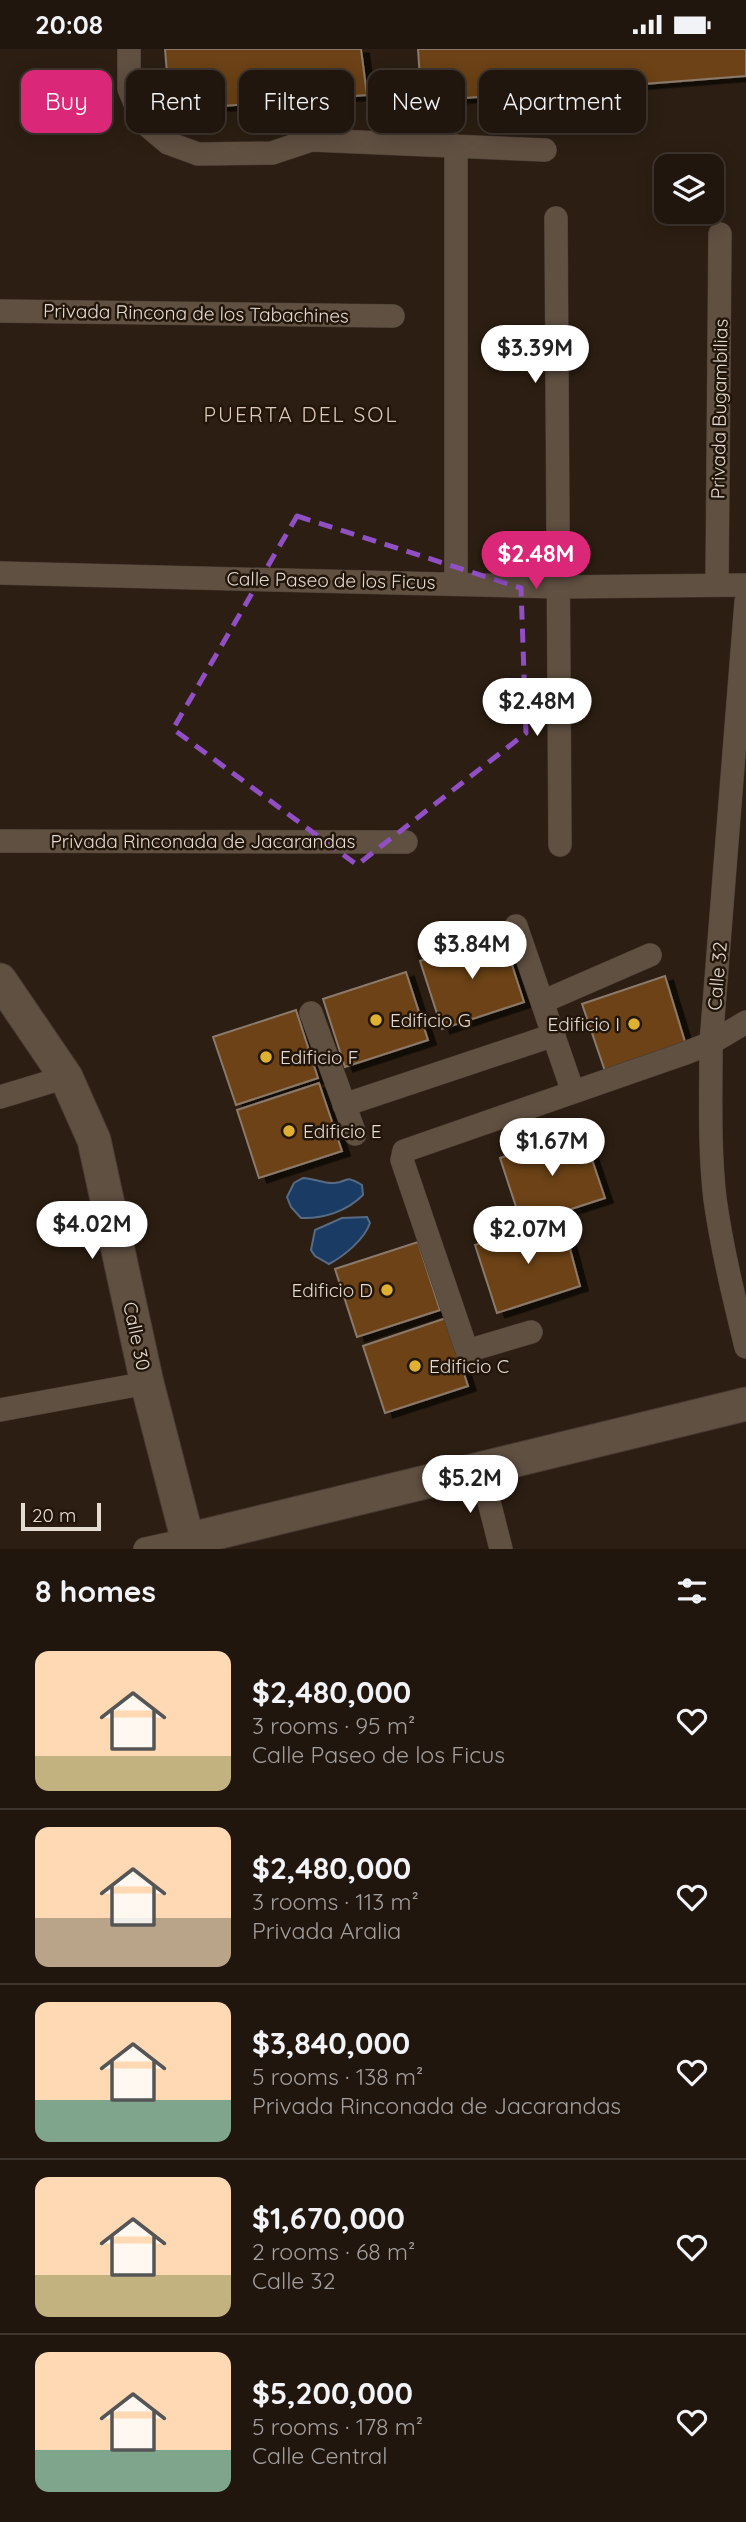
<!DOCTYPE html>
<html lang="en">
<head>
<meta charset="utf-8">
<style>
  body { margin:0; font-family:Quicksand,sans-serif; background:#2d231c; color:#f1f3f6; height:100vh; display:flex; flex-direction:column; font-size:26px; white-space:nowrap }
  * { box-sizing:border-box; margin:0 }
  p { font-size:23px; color:#a29f9e }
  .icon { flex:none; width:38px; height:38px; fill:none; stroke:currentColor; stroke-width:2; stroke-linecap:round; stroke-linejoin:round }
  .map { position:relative; height:1500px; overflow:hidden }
  .sheet { display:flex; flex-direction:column; background:#21160e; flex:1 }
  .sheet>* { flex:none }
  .top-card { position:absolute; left:21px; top:21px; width:705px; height:63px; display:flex; gap:14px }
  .controls { position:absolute; left:654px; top:105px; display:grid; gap:14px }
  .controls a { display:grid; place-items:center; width:70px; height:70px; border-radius:14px; background:#21160e; box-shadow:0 4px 18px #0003,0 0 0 2px #3e352e; font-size:35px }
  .scale { position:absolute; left:21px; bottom:18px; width:80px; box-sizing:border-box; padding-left:7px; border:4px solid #e4dbd3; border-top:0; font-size:19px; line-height:24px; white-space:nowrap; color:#e4dbd3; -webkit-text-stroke:5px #221509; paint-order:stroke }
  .price { position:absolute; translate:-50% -60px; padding:0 16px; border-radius:24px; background:#fff; color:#222; font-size:23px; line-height:46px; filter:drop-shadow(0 2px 4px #0008) }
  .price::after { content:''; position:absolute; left:50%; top:42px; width:21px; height:16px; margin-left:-10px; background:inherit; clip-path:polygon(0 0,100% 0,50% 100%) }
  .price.selected { background:#db2777; color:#fff }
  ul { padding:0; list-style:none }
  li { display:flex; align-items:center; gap:21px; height:175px; padding:0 35px }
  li+li { border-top:2px solid #3e352e }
  li span { display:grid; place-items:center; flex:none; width:196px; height:140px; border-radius:14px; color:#555 }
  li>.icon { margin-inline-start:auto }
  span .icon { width:84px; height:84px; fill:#fffc; stroke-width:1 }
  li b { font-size:30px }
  h2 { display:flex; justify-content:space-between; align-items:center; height:84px; padding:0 35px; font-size:30px }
  .pill { padding:0 24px; border-radius:14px; background:#21160e; box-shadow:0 4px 18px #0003,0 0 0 2px #3e352e; font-size:24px; line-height:63px }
  .pill.selected { background:#db2777; color:#fff }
  .status { display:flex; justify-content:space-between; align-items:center; height:49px; padding:0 35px; background:#21160e; direction:ltr }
  .status svg { height:19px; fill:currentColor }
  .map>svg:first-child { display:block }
</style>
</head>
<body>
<div class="status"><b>20:08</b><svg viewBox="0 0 49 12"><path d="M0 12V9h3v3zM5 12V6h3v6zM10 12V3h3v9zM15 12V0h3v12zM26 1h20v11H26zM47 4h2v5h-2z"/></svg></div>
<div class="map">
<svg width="746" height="1500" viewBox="0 0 746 1500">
  <defs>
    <filter id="shadow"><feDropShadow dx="8" dy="4.5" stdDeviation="0" flood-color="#0009"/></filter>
  </defs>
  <rect width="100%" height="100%" fill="#2c1e12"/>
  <path fill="#1a3b63" stroke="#576b85" stroke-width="2" d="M303 1129C313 1129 324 1135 334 1134 349 1133 344 1125 362 1136L363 1146C347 1162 324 1170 301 1169L291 1158 287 1148 294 1134Z
    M367 1168 370 1174C364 1191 344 1207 329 1215L315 1207 311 1201 315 1181 342 1169Z"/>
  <path fill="#6c4218" stroke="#8b7a6b" stroke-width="2" filter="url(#shadow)" d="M165 0H361L367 46 170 61Z
    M418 0H746V27L440 51 421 46Z
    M502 885 524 953 442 980 420 912Z
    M406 923 428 991 345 1018 323 950Z
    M665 927 686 996 605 1022 582 955Z
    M296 961 318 1029 236 1056 213 988Z
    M319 1034 342 1102 259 1129 237 1061Z
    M582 1081 605 1149 522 1176 500 1109Z
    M562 1170 580 1237 497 1264 475 1196Z
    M418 1193 440 1261 357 1288 335 1220Z
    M446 1269 468 1337 385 1364 363 1297Z"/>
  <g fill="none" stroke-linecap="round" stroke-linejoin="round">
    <g stroke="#463b33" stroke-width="24">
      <path id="street" d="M129 0V40L143 73 168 94 198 105 272 104 311 91 545 101
        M456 97V534
        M556 169 560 796
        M0 262 393 267
        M0 524 558 538 746 536
        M717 535 720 185
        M746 553 711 994C711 1045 709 1099 715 1150 722 1200 734 1249 746 1298
        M0 792 406 793
        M516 877 573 1043
        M542 953 650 906
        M311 964 355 1085
        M0 1048 66 1028
        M344 1056 554 986
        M531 1283 467 1302 402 1111 404 1102 683 1005 711 994 746 973
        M0 1361 147 1334
        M481 1421 501 1500
        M145 1500 187 1491"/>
    </g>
    <g stroke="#463b33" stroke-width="35">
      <path id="secondary" d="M0 931 66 1028 94 1091 147 1334 190 1500
        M187 1491 746 1355"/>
    </g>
    <use href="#street" stroke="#605042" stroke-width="23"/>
    <use href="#secondary" stroke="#605042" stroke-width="33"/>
  </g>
  <path fill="none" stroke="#904fc3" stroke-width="5" stroke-dasharray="14 9" stroke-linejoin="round" d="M297 467 521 539 526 684 357 816 173 680Z"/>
  <g fill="#deb133" stroke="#221509" stroke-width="2.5">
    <circle cx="376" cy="971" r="7"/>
    <circle cx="634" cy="975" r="7"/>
    <circle cx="266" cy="1008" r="7"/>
    <circle cx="289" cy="1082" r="7"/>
    <circle cx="387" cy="1241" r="7"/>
    <circle cx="415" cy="1317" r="7"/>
  </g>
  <g text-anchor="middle" stroke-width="5" stroke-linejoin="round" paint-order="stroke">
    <g font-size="19" fill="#e4dbd3" stroke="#221509">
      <text transform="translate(196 264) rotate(1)" y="7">Privada Rincona de los Tabachines</text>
      <text transform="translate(719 360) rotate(-89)" y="7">Privada Bugambilias</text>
      <text transform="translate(331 531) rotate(1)" y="7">Calle Paseo de los Ficus</text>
      <text x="203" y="799">Privada Rinconada de Jacarandas</text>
      <text transform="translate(717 927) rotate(-85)" y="7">Calle 32</text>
      <text transform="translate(137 1287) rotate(78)" y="7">Calle 30</text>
    </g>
    <g font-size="19" fill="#e4dbd3" stroke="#221509" text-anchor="start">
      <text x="390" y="978">Edificio G</text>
      <text x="620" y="982" text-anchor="end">Edificio I</text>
      <text x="280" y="1015">Edificio F</text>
      <text x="303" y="1089">Edificio E</text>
      <text x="373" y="1248" text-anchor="end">Edificio D</text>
      <text x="429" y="1324">Edificio C</text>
    </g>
    <g font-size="21" letter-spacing="2" fill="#ddcaba" stroke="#221509">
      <text x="301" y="373">PUERTA DEL SOL</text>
    </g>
  </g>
</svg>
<div class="controls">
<a><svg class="icon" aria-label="layers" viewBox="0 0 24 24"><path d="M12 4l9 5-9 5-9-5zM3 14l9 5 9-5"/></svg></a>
</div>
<div class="scale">20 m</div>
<b class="price" style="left:535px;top:336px">$3.39M</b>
<b class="price selected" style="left:536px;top:542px">$2.48M</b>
<b class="price" style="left:537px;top:689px">$2.48M</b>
<b class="price" style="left:472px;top:932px">$3.84M</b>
<b class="price" style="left:552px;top:1129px">$1.67M</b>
<b class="price" style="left:92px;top:1212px">$4.02M</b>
<b class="price" style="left:528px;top:1217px">$2.07M</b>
<b class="price" style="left:470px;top:1466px">$5.2M</b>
<div class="top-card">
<a class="pill selected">Buy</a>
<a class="pill">Rent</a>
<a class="pill">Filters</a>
<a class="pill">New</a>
<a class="pill">Apartment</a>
</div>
</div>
<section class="sheet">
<h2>8 homes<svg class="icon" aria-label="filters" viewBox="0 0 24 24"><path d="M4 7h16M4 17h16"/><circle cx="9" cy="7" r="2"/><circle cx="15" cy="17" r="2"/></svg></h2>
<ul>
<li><span style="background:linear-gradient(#ffd9b3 75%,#c2b280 0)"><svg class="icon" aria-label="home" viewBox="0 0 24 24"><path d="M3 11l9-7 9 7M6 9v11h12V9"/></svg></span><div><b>$2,480,000</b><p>3 rooms · 95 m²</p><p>Calle Paseo de los Ficus</p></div><svg class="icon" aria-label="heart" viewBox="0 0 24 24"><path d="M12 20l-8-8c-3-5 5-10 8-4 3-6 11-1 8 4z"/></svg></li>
<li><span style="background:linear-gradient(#ffd9b3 65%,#b9a48a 0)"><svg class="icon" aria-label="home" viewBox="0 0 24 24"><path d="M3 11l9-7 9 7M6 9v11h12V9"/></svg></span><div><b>$2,480,000</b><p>3 rooms · 113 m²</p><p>Privada Aralia</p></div><svg class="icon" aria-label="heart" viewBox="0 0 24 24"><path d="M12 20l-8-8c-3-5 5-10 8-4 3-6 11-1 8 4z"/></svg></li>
<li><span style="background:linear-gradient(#ffd9b3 70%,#7fa58c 0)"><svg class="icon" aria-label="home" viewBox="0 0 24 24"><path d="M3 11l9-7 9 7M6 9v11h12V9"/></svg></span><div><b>$3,840,000</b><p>5 rooms · 138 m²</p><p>Privada Rinconada de Jacarandas</p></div><svg class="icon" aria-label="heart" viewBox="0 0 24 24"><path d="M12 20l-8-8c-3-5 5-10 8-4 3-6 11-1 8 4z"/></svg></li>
<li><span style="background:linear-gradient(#ffd9b3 70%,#c2b280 0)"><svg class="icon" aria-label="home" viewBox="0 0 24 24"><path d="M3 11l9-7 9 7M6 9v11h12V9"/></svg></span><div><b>$1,670,000</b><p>2 rooms · 68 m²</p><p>Calle 32</p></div><svg class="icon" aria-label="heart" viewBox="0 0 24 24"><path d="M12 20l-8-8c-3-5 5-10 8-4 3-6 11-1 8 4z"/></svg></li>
<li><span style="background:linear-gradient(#ffd9b3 70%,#7fa58c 0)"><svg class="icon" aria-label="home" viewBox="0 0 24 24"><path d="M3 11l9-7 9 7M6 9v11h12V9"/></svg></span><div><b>$5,200,000</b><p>5 rooms · 178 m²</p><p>Calle Central</p></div><svg class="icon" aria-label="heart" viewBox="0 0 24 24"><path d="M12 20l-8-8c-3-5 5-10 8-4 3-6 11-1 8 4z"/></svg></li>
</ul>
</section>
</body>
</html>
